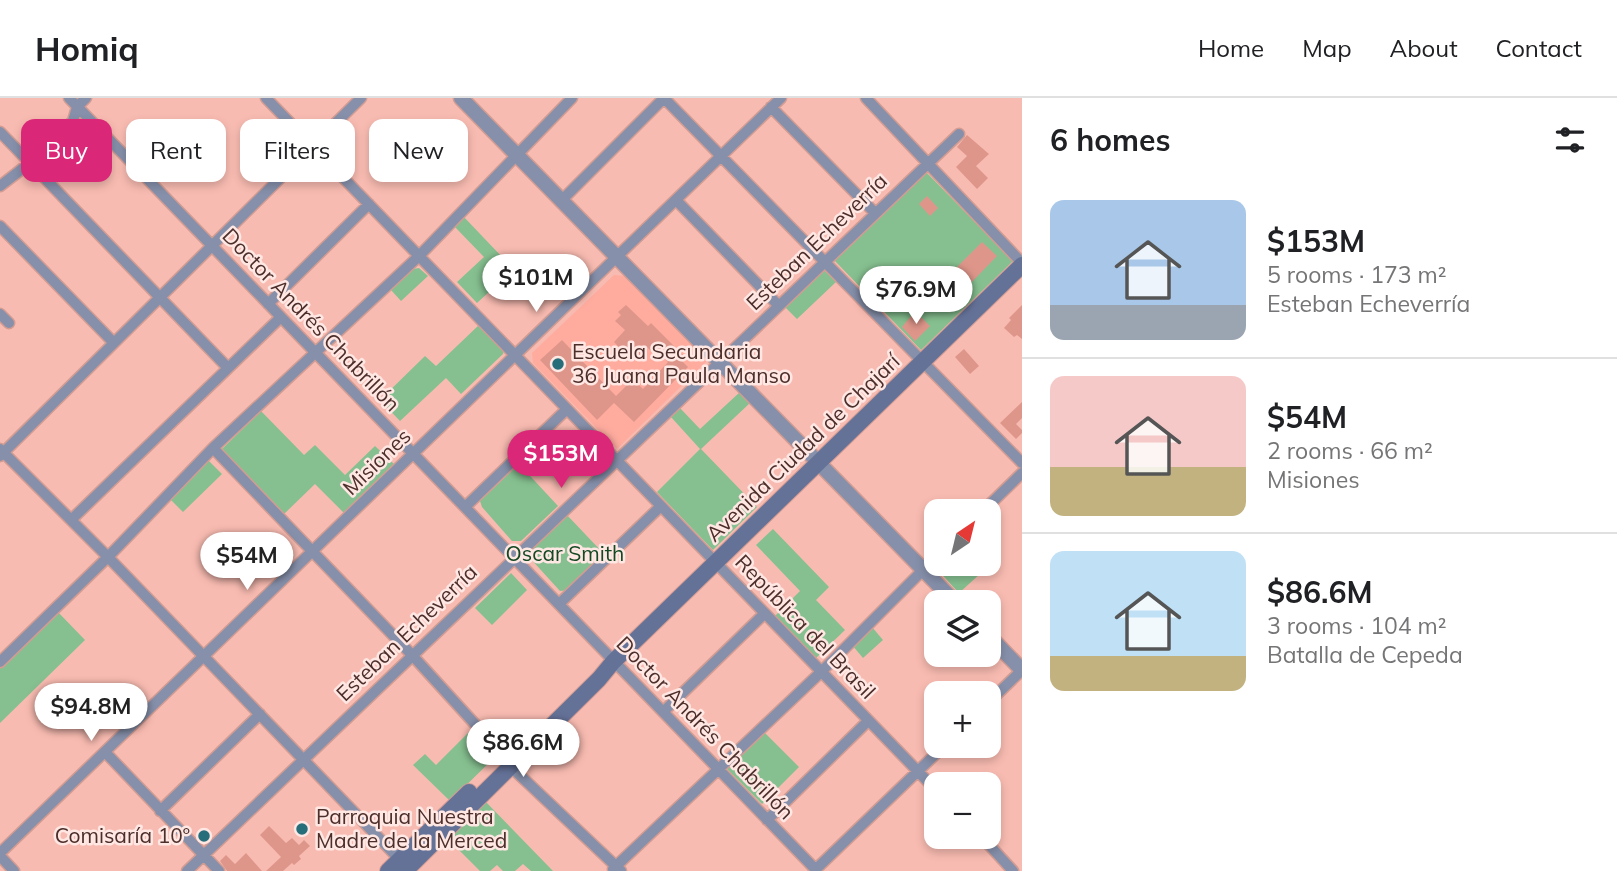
<!DOCTYPE html>
<html lang="en">
<head>
<meta charset="utf-8">
<style>
  body { margin:0; font-family:Mulish,sans-serif; background:#f6f6f6; color:#202124; height:100vh; display:flex; flex-direction:column; font-size:26px; white-space:nowrap }
  * { box-sizing:border-box; margin:0 }
  p { font-size:23px; color:#757577 }
  .icon { flex:none; width:38px; height:38px; fill:none; stroke:currentColor; stroke-width:2; stroke-linecap:round; stroke-linejoin:round }
  .map { position:relative; flex:1; overflow:hidden }
  .side { display:flex; flex-direction:column; background:#fff; width:595px }
  .side>* { flex:none }
  .hud { position:absolute; left:21px; top:21px; width:665px; height:63px; display:flex; gap:14px }
  .needle { width:46px; rotate:35deg }
  .fabs { position:absolute; left:924px; top:401px; display:grid; gap:14px }
  .fabs a { display:grid; place-items:center; width:77px; height:77px; border-radius:14px; background:#fff; box-shadow:0 4px 10px #0003; font-size:35px }
  .price { position:absolute; translate:-50% -60px; padding:0 16px; border-radius:24px; background:#fff; color:#222; font-size:23px; line-height:46px; filter:drop-shadow(0 2px 4px #0008) }
  .price::after { content:''; position:absolute; left:50%; top:42px; width:21px; height:16px; margin-left:-10px; background:inherit; clip-path:polygon(0 0,100% 0,50% 100%) }
  .price.active { background:#db2777; color:#fff }
  ul { padding:0; list-style:none }
  li { display:flex; align-items:center; gap:21px; height:175px; padding:0 28px }
  li+li { border-top:2px solid #e0e0e0 }
  li span { display:grid; place-items:center; flex:none; width:196px; height:140px; border-radius:14px; color:#555 }
  li>.icon { margin-inline-start:auto }
  span .icon { width:84px; height:84px; fill:#fffc; stroke-width:1 }
  li b { font-size:30px }
  h2 { display:flex; justify-content:space-between; align-items:center; height:84px; padding:0 28px; font-size:30px }
  .pill { padding:0 24px; border-radius:14px; background:#fff; box-shadow:0 4px 10px #0003; font-size:24px; line-height:63px }
  .pill.active { background:#db2777; color:#fff }
  header { display:flex; align-items:center; gap:42px; box-sizing:border-box; height:98px; padding:0 35px; background:#fff; border-bottom:2px solid #e0e0e0 }
  header strong { font-size:33px }
  nav { display:flex; gap:38px; margin-inline-start:auto; font-size:24px }
  main { display:flex; flex:1; min-height:0 }
  .map>svg:first-child { display:block }
</style>
</head>
<body>
<header>
<strong>Homiq</strong>
<nav><a>Home</a><a>Map</a><a>About</a><a>Contact</a></nav>
</header>
<main>
<div class="map">
<svg width="1022" height="773" viewBox="0 0 1022 773">
  <rect width="100%" height="100%" fill="#f8bbb1"/>
  <path fill="#ffac9f" d="M614 177 627 178 708 262 617 351 533 265 532 255Z"/>
  <path fill="#86c090" d="M926 74 1013 163 921 252 834 162Z
    M463 118 503 160 493 170 503 181 477 205 457 184 484 159 453 127Z
    M419 170 428 178 401 203 391 192 413 171Z
    M823 171 836 184 797 221 784 208Z
    M480 226 504 251 503 256 461 296 446 280 400 323 380 302 425 258 436 268Z
    M740 294 750 305 701 351 757 409 713 452 657 394 700 351 671 319 680 310 700 331Z
    M261 313 304 357 315 347 345 377 375 348 394 366 344 415 315 386 284 416 221 352Z
    M208 362 222 376 183 414 170 401Z
    M519 366 558 408 521 443H512L482 409 480 403Z
    M566 416 605 457 569 492 560 493 529 459 527 453Z
    M773 431 829 489 816 502 845 532 816 560 775 518 800 493 756 447Z
    M932 466H973L981 475 959 495Z
    M511 475 527 492 492 527 475 510Z
    M56 512 85 542 0 625V567Z
    M872 529 883 542 863 560 852 547Z
    M470 633 494 660 450 703 413 667 425 656 436 667Z
    M763 633 799 669 762 706 726 670Z
    M485 703 553 773H531L523 766 515 773H503L497 767 490 773H480L447 740Z"/>
  <path fill="#df968a" d="M967 37 989 56 976 68 988 80 977 91 956 69 967 58 957 49Z
    M927 98 938 110 930 118 919 106Z
    M982 144 997 158 967 189 952 174Z
    M626 207 648 228 651 225 683 257 679 260 688 269 634 324 614 305 597 322 540 262 562 242 616 298 633 281 643 291 668 264 655 251 652 254 647 249 640 257 634 252 627 258 614 244 625 232 615 223 621 217 618 214Z
    M1022 207V241L1017 237 1014 239 1004 230 1011 222 1009 220Z
    M915 213 930 228 915 243 902 229Z
    M964 251 979 268 970 276 955 259Z
    M1022 304V320L1016 326 1022 332V335L1016 341 1000 325Z
    M269 728 286 745 292 740 299 747 304 742 310 748 299 758 301 761 294 767 292 765 283 773H266L281 759 260 737Z
    M246 755 262 773H227L220 763 226 757 235 766Z"/>
  <g fill="none" stroke-linecap="round" stroke-linejoin="round">
    <g stroke="#d29c93" stroke-width="13">
      <path id="minor" d="M69 0 817 773
        M266 0 936 692
        M664 0 1022 365
        M866 0 1022 165
        M771 9 875 115
        M0 34 228 270
        M0 88 31 64 73 23 77 9 86 0
        M676 102 778 207
        M561 103 664 0
        M0 128 113 244
        M268 206 369 106
        M0 216 9 225
        M213 350 412 557 505 659 510 668 621 773
        M0 351 108 459 404 766
        M0 358 361 0
        M465 409 567 311
        M983 413 1022 375
        M71 422 281 219
        M559 506 661 408
        M0 564 108 459 213 350 419 158 572 0
        M989 604 1022 572
        M663 614 764 516
        M105 654 219 773
        M160 713 260 616
        M767 722 868 623
        M981 738 1013 773
        M0 755 781 0
        M0 758 14 773
        M613 771 821 574 936 459
        M187 773 959 36
        M814 773 944 648"/>
    </g>
    <g stroke="#d29c93" stroke-width="17">
      <path id="tertiary" d="M461 0 955 504
        M989 538 1022 572"/>
    </g>
    <g stroke="#d29c93" stroke-width="18">
      <path id="secondary" d="M388 773 469 694
        M405 773 599 581 613 564 1022 167"/>
    </g>
    <use href="#minor" stroke="#8690aa" stroke-width="10"/>
    <use href="#tertiary" stroke="#8690aa" stroke-width="14"/>
    <use href="#secondary" stroke="#657298" stroke-width="16"/>
  </g>
  <g fill="#266f7a" stroke="#ffe7e3" stroke-width="2.5">
    <circle cx="558" cy="266" r="7"/>
    <circle cx="302" cy="731" r="7"/>
    <circle cx="204" cy="738" r="7"/>
  </g>
  <g text-anchor="middle" stroke-width="5" stroke-linejoin="round" paint-order="stroke">
    <g font-size="21" fill="#4c2e2a" stroke="#ffe7e3">
      <text transform="translate(817 144) rotate(-44)" y="7">Esteban Echeverría</text>
      <text transform="translate(311 222) rotate(46)" y="7">Doctor Andrés Chabrillón</text>
      <text transform="translate(803 350) rotate(-44)" y="7">Avenida Ciudad de Chajarí</text>
      <text transform="translate(377 364) rotate(-44)" y="7">Misiones</text>
      <text transform="translate(805 529) rotate(46)" y="7">República del Brasil</text>
      <text transform="translate(407 535) rotate(-44)" y="7">Esteban Echeverría</text>
      <text transform="translate(705 630) rotate(46)" y="7">Doctor Andrés Chabrillón</text>
    </g>
    <g font-size="21" fill="#4c2e2a" stroke="#ffe7e3" text-anchor="start">
      <text x="572" y="261">Escuela Secundaria<tspan x="572" dy="24">36 Juana Paula Manso</tspan></text>
      <text x="316" y="726">Parroquia Nuestra<tspan x="316" dy="24">Madre de la Merced</tspan></text>
      <text x="190" y="745" text-anchor="end">Comisaría 10º</text>
    </g>
    <g font-size="21" fill="#134822" stroke="#ffe7e3">
      <text x="565" y="463">Oscar Smith</text>
    </g>
  </g>
</svg>
<div class="fabs">
<a><svg class="needle" viewBox="-14 -14 28 28"><path d="M0-13l5 13h-10z" fill="#e53935"/><path d="M0 13l5-13h-10z" fill="#757577"/></svg></a>
<a><svg class="icon" aria-label="layers" viewBox="0 0 24 24"><path d="M12 4l9 5-9 5-9-5zM3 14l9 5 9-5"/></svg></a>
<a>+</a>
<a>−</a>
</div>
<b class="price" style="left:536px;top:216px">$101M</b>
<b class="price" style="left:916px;top:228px">$76.9M</b>
<b class="price active" style="left:561px;top:392px">$153M</b>
<b class="price" style="left:247px;top:494px">$54M</b>
<b class="price" style="left:91px;top:645px">$94.8M</b>
<b class="price" style="left:523px;top:681px">$86.6M</b>
<div class="hud">
<a class="pill active">Buy</a>
<a class="pill">Rent</a>
<a class="pill">Filters</a>
<a class="pill">New</a>
</div>
</div>
<section class="side">
<h2>6 homes<svg class="icon" aria-label="filters" viewBox="0 0 24 24"><path d="M4 7h16M4 17h16"/><circle cx="9" cy="7" r="2"/><circle cx="15" cy="17" r="2"/></svg></h2>
<ul>
<li><span style="background:linear-gradient(#a9c7e8 75%,#9aa5b1 0)"><svg class="icon" aria-label="home" viewBox="0 0 24 24"><path d="M3 11l9-7 9 7M6 9v11h12V9"/></svg></span><div><b>$153M</b><p>5 rooms · 173 m²</p><p>Esteban Echeverría</p></div></li>
<li><span style="background:linear-gradient(#f6c9c9 65%,#c2b280 0)"><svg class="icon" aria-label="home" viewBox="0 0 24 24"><path d="M3 11l9-7 9 7M6 9v11h12V9"/></svg></span><div><b>$54M</b><p>2 rooms · 66 m²</p><p>Misiones</p></div></li>
<li><span style="background:linear-gradient(#bfe0f5 75%,#c2b280 0)"><svg class="icon" aria-label="home" viewBox="0 0 24 24"><path d="M3 11l9-7 9 7M6 9v11h12V9"/></svg></span><div><b>$86.6M</b><p>3 rooms · 104 m²</p><p>Batalla de Cepeda</p></div></li>
</ul>
</section>
</main>
</body>
</html>
